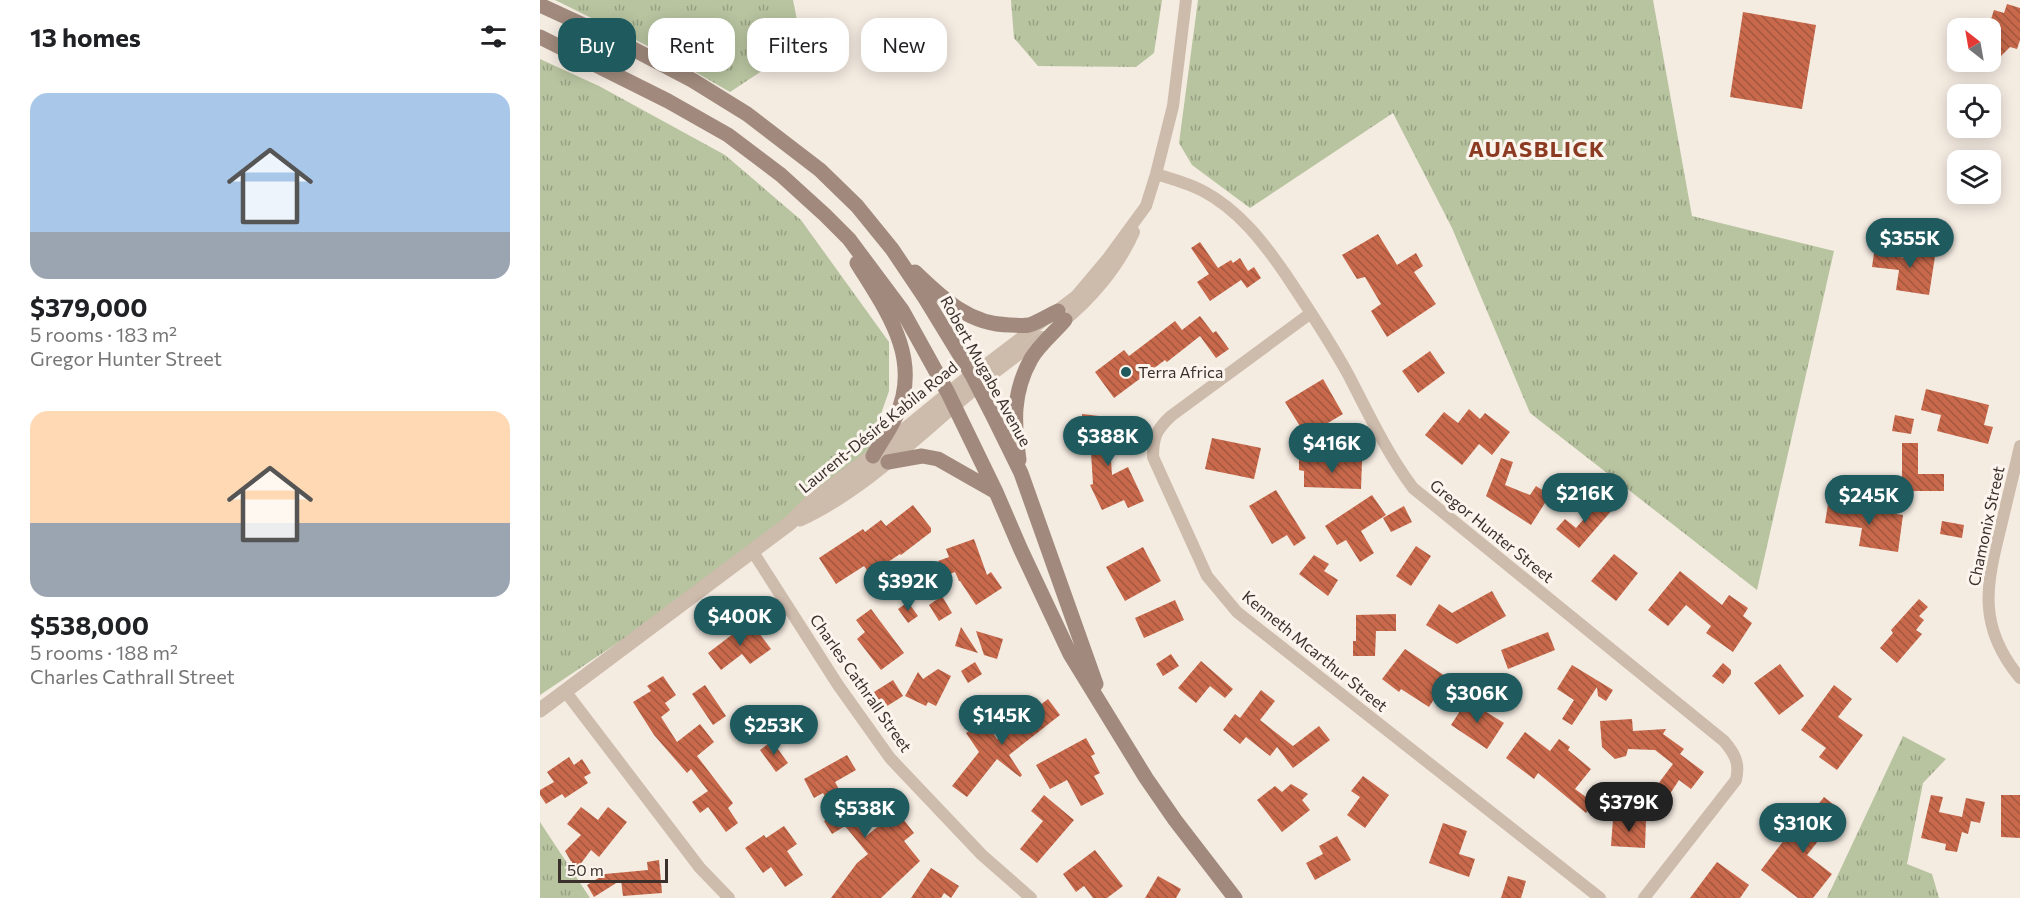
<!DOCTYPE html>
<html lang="en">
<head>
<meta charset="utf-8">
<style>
  body { margin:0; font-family:Commissioner,sans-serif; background:#f6f6f6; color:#202124; height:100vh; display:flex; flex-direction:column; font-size:22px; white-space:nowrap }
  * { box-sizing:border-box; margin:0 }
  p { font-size:20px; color:#757577 }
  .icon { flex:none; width:33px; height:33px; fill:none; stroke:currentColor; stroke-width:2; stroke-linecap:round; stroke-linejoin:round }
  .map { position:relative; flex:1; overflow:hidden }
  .panel { display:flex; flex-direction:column; background:#fff; width:540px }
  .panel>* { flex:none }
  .hud { position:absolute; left:18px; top:18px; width:570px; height:54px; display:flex; gap:12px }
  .needle { width:39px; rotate:329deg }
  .fabs { position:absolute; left:1407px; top:18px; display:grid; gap:12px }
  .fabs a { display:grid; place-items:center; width:54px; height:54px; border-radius:12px; background:#fff; box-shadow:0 3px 15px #0003; font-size:30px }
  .scale { position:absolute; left:18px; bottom:15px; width:110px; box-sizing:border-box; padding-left:6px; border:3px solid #3b302b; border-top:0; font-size:16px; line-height:21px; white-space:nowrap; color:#3b302b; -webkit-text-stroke:4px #fbf5ee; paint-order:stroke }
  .price { position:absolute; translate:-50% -51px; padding:0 14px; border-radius:21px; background:#1f5a5e; color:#fff; font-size:20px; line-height:39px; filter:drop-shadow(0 2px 3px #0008) }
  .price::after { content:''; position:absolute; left:50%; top:36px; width:18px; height:14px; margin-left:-9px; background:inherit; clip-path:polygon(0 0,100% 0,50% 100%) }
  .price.selected { background:#222; color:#fff }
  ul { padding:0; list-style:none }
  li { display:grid; align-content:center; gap:12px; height:318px; padding:0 30px }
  li span { display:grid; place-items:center; height:186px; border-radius:18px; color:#555 }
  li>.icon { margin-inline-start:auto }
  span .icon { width:108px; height:108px; fill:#fffc; stroke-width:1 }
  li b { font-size:26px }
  h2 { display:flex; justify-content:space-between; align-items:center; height:72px; padding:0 30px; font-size:26px }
  .chip { padding:0 21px; border-radius:18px; background:#fff; box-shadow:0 3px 15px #0003; font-size:21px; line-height:54px }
  .chip.selected { background:#1f5a5e; color:#fff }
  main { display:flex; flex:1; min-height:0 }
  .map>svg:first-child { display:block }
</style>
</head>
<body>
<main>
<section class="panel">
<h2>13 homes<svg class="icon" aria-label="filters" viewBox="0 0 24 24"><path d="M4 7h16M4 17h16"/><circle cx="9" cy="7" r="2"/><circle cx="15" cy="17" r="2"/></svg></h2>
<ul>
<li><span style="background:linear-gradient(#a9c7e8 75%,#9aa5b1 0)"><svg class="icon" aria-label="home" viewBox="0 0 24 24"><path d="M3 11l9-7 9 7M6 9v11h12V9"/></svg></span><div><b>$379,000</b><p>5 rooms · 183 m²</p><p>Gregor Hunter Street</p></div></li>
<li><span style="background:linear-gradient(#ffd9b3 60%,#9aa5b1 0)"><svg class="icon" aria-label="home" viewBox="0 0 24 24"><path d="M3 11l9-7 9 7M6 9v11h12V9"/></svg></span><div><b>$538,000</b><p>5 rooms · 188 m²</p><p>Charles Cathrall Street</p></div></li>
</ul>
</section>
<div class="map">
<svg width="1480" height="898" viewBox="0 0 1480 898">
  <defs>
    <pattern id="grass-tufts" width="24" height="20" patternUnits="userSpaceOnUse" patternTransform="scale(1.5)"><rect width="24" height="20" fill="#b8c4a0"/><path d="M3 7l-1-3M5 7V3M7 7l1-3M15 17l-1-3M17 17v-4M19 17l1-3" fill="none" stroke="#97a083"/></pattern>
    <pattern id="building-back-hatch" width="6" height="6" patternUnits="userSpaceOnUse" patternTransform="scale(1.5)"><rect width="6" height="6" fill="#c8694b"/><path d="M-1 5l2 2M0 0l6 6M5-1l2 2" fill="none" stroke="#a4573f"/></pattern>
  </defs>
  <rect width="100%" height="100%" fill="#f4ebe1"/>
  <path fill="url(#grass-tufts)" d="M15 0H253L259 30 240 59 190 92 124 54Z
    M471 0H622L614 53 596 67 498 66 474 38Z
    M658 0H1113L1152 216 1294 251 1217 590 990 413 912 228 853 113 710 208 652 165 639 143Z
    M0 59 59 86 185 155 261 220 349 342V391L328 451 213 552 0 695Z
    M1363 736 1406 759 1383 783 1367 864 1392 874 1399 898H1287Z
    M0 822 50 898H0Z"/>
  <path fill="url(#building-back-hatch)" d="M1467 4 1480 8V40L1477 49 1470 47 1457 60 1450 54V28H1448L1454 10 1464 13Z
    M1203 12 1276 25 1262 109 1190 97Z
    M838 234 857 265 876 253 883 266 874 272 896 304 847 337 831 311 841 304 825 277 817 279 802 255Z
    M660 242 678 268 691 260 693 263 700 258 708 271 714 267 721 278 707 288 701 280 670 301 657 282 669 274 651 248Z
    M1368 246 1396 250 1389 295 1356 290 1359 270 1332 267 1334 253 1366 258Z
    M660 316 673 333 676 331 689 349 676 358 660 336 627 362 625 360 574 398 555 372 584 350 589 356 635 321 642 330Z
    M890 351 905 373 878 393 862 371Z
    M783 379 803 414 766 436 745 402Z
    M1386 389 1449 405 1444 425 1453 427 1448 444 1397 431 1401 415 1381 410Z
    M929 409 940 419 945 413 970 432 952 455 939 444 922 465 885 435 904 412 918 423Z
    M542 414 568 417 572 475 588 467 604 501 588 508 584 500 562 510 550 485 553 484 550 437H543Z
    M1355 415 1374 419 1371 434 1352 431Z
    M672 438 721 448 714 479 665 469Z
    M1362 443H1378V474H1404V491H1362Z
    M961 458 973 462 965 485 990 495 996 486 1010 495 991 525 946 496Z
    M759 459 822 461 821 489 764 487V471L759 470Z
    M736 490 766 538 754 546 747 535 732 544 709 506Z
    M832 495 846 515 821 531 834 553 820 562 806 540 797 545 785 526Z
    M1061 499 1073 509 1039 548 1016 529 1025 519 1036 528Z
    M1288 504 1363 515 1358 552 1319 546 1322 528 1285 523Z
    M373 505 391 528V532L361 555 360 554 330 574 324 566 296 584 279 558 323 529 325 532 341 520 346 526Z
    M864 506 872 522 851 532 843 518Z
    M1402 521 1424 525 1422 538 1400 534Z
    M434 539 447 575 451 572 462 588 436 605 420 581H419L415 572 404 576 398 561 409 557 406 549Z
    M876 546 891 556 871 586 856 576Z
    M603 547 621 581 585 601 566 567Z
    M1074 554 1098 573 1076 601 1051 581Z
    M774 555 789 564 784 571 798 580 788 596 759 574Z
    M1140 571 1182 605 1189 595 1208 608 1203 616 1212 623 1193 652 1166 633 1171 626 1146 605 1128 626 1108 610Z
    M952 591 966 616 917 644 886 625 899 604 912 613Z
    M402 596 412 613 399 621 389 605Z
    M1379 599 1388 607 1379 616 1384 620 1376 630 1382 634 1357 663 1340 648 1353 633 1351 630Z
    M635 600 644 620 604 638 595 618Z
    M368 602 378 616 368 623 358 609Z
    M331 609 364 653 341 670 317 639 325 632 316 620Z
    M856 614V631H836L835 656H813V641H816V615Z
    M210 621 231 649 210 664 202 654 181 670 168 653Z
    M421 627 438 653 415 646Z
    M436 631 463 639 457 659 444 655Z
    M1008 632 1015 650 968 669 961 650Z
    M865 649 908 678 889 707 861 689 859 692 842 679Z
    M631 654 639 666 623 676 616 664Z
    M661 661 693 689 685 698 670 686 656 703 638 688Z
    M435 662 442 674 428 683 421 671Z
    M1183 663 1191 670V674L1183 684 1172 676Z
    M1240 664 1264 696 1239 715 1214 683Z
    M1032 665 1073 690 1066 701 1058 696 1057 687 1032 725 1022 719 1034 700 1017 689Z
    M398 669 411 676 396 706 388 702 386 706 365 696 378 672 383 679Z
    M123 676 136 695 125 703 130 710 121 717 137 742 160 724 174 742 157 756 193 803 188 808 198 823 186 832 168 807 160 813 152 802 168 791 151 769 147 773 114 735 93 702 111 691 107 686Z
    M353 680 363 696 344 708 334 692Z
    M165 685 186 716 173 725 152 694Z
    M1294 685 1312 699 1298 717 1323 735 1297 770 1279 757 1286 748 1261 730Z
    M721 690 735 701 720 720 753 746 779 726 790 740 753 768 737 747 730 756 706 737 700 744 683 730 695 714 700 718Z
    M508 699 520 715 469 755 482 775 480 777 457 759 427 797 412 786 439 752 426 733 445 721 457 739Z
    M927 700 964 723 947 749 911 725Z
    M267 718 268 738 231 740 229 721Z
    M1092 719 1093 731 1126 729 1123 734 1144 749 1140 754 1164 772 1151 789 1139 780 1124 803H1120L1109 796 1133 764 1115 750 1088 749 1086 756 1075 759 1062 747 1060 721Z
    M985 732 1010 751 1019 739 1030 747 1028 750 1051 769 1035 789 1054 803 1046 813 998 773 994 779 966 758Z
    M546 738 555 754 551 756 560 773 554 776 564 794 541 806 527 780 510 789 496 765Z
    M232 741 248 763 236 772 220 750Z
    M307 755 316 770 295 782 325 837 357 811 374 833 364 841 380 861 341 898H291L317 863 328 854 305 826 292 834 284 821 295 814 283 793 274 798 264 779Z
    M29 757 34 765 42 759 51 773 44 777 48 783 25 798 22 794 6 804 0 795V790L14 782 7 772Z
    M823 776 849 795 825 828 807 815 820 797 811 791Z
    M751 784 768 794 762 800 770 810 742 832 717 800 735 786 742 792Z
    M504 795 534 820 497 863 480 849 503 821 491 811Z
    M1391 795 1403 797 1399 812 1422 817 1426 798 1445 802 1440 823 1431 821 1428 834 1422 832 1417 852 1405 850 1406 844 1381 838Z
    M1461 795H1480V838L1461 837Z
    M1284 797 1302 811 1267 855 1292 874 1273 898H1258L1221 870 1261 818 1265 821Z
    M41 807 58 820 68 807 87 822 59 857 51 850 36 870 25 851 41 835 27 824Z
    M1073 819 1106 820 1105 848 1071 846Z
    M903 823 927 831 919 854 935 859 929 877 889 863Z
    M244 826 257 844 247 851 263 875 245 887 231 867 223 873 205 848 224 835 226 838Z
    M797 836 811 860 775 880 766 863 783 854 779 846Z
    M555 850 583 886 567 898H553L544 886 536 892 523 874Z
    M119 860 122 893 83 896 81 880 54 897 47 885 65 874 108 870 107 862Z
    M1177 862 1209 885 1200 898H1150Z
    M391 868 419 886 411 898 404 893 401 898H371Z
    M618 876 641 889 636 898H605Z
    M968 876 986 881 981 898H961Z"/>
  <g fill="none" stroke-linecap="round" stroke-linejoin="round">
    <path stroke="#cdbbac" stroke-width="12" d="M616 174C632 179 648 183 663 191 699 210 724 243 746 275 768 308 790 341 809 376 829 415 847 453 873 488L1184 741C1195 754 1200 763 1196 780L1104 898
      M771 313 631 416C616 430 613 437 613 457L667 576 697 612 1060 898
      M519 325C550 301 578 268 594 232
      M432 375 536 296 568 258 606 206 616 174 633 106 646 0
      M437 386 502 337
      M1480 446C1474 473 1467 500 1461 526 1446 586 1437 626 1480 678
      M213 552 298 685 350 758 442 855 491 898
      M25 691 160 868 189 898"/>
    <path stroke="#cdbbac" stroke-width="15" d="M260 519C325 489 382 430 437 386
      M0 710 250 523 272 501 333 456 432 375"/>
    <path stroke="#a18a7d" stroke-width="15" d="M0 5 76 40 152 80 207 114 280 170 317 206 352 249 385 298 432 375 454 418 481 473 556 684
      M0 37 128 101 188 135 241 175 285 215 309 239 362 310 408 393 456 492 481 550 530 654 606 778 635 820 695 898
      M317 263C346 310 383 359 356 416 350 430 340 443 333 456
      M375 272C403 299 430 325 470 325 476 325 483 326 489 325 498 322 509 315 518 311
      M479 460C474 423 472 393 491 359 499 345 515 332 525 320
      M348 462 382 456 398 459 456 492"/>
  </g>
  <circle fill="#1f5a5e" stroke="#fbf5ee" stroke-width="2" cx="586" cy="372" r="6"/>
  <g text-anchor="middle" stroke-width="6" stroke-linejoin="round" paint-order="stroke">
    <g font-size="16" fill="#3b302b" stroke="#fbf5ee">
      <text transform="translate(446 371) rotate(61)" y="6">Robert Mugabe Avenue</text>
      <text transform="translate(338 427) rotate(-39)" y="6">Laurent-Désiré Kabila Road</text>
      <text transform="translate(1446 526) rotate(-78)" y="6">Chamonix Street</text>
      <text transform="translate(952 531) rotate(39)" y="6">Gregor Hunter Street</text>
      <text transform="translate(775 651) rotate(39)" y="6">Kenneth Mcarthur Street</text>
      <text transform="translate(321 683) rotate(55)" y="6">Charles Cathrall Street</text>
    </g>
    <g font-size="16" fill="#3b302b" stroke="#fbf5ee" text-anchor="start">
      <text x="598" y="378">Terra Africa</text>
    </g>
    <g font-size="22" font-weight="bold" letter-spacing="1.5" fill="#8c3b22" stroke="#fbf5ee">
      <text x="997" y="157">AUASBLICK</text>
    </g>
  </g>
</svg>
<div class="fabs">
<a><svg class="needle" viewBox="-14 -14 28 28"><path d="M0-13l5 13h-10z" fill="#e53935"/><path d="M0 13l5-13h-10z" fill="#757577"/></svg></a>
<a><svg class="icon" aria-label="locate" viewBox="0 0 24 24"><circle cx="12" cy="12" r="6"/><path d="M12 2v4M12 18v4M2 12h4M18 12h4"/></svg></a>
<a><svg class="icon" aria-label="layers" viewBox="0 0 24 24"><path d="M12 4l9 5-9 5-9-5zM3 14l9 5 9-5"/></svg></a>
</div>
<div class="scale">50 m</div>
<b class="price" style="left:1370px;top:269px">$355K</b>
<b class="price" style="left:568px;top:467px">$388K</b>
<b class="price" style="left:792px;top:474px">$416K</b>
<b class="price" style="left:1045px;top:524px">$216K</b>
<b class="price" style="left:1329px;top:526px">$245K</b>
<b class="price" style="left:368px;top:612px">$392K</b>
<b class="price" style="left:200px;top:647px">$400K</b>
<b class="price" style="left:937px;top:724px">$306K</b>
<b class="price" style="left:462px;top:746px">$145K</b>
<b class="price" style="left:234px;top:756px">$253K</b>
<b class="price selected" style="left:1089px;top:833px">$379K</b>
<b class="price" style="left:325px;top:839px">$538K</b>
<b class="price" style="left:1263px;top:854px">$310K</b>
<div class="hud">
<a class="chip selected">Buy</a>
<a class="chip">Rent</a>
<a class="chip">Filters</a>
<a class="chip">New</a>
</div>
</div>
</main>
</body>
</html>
